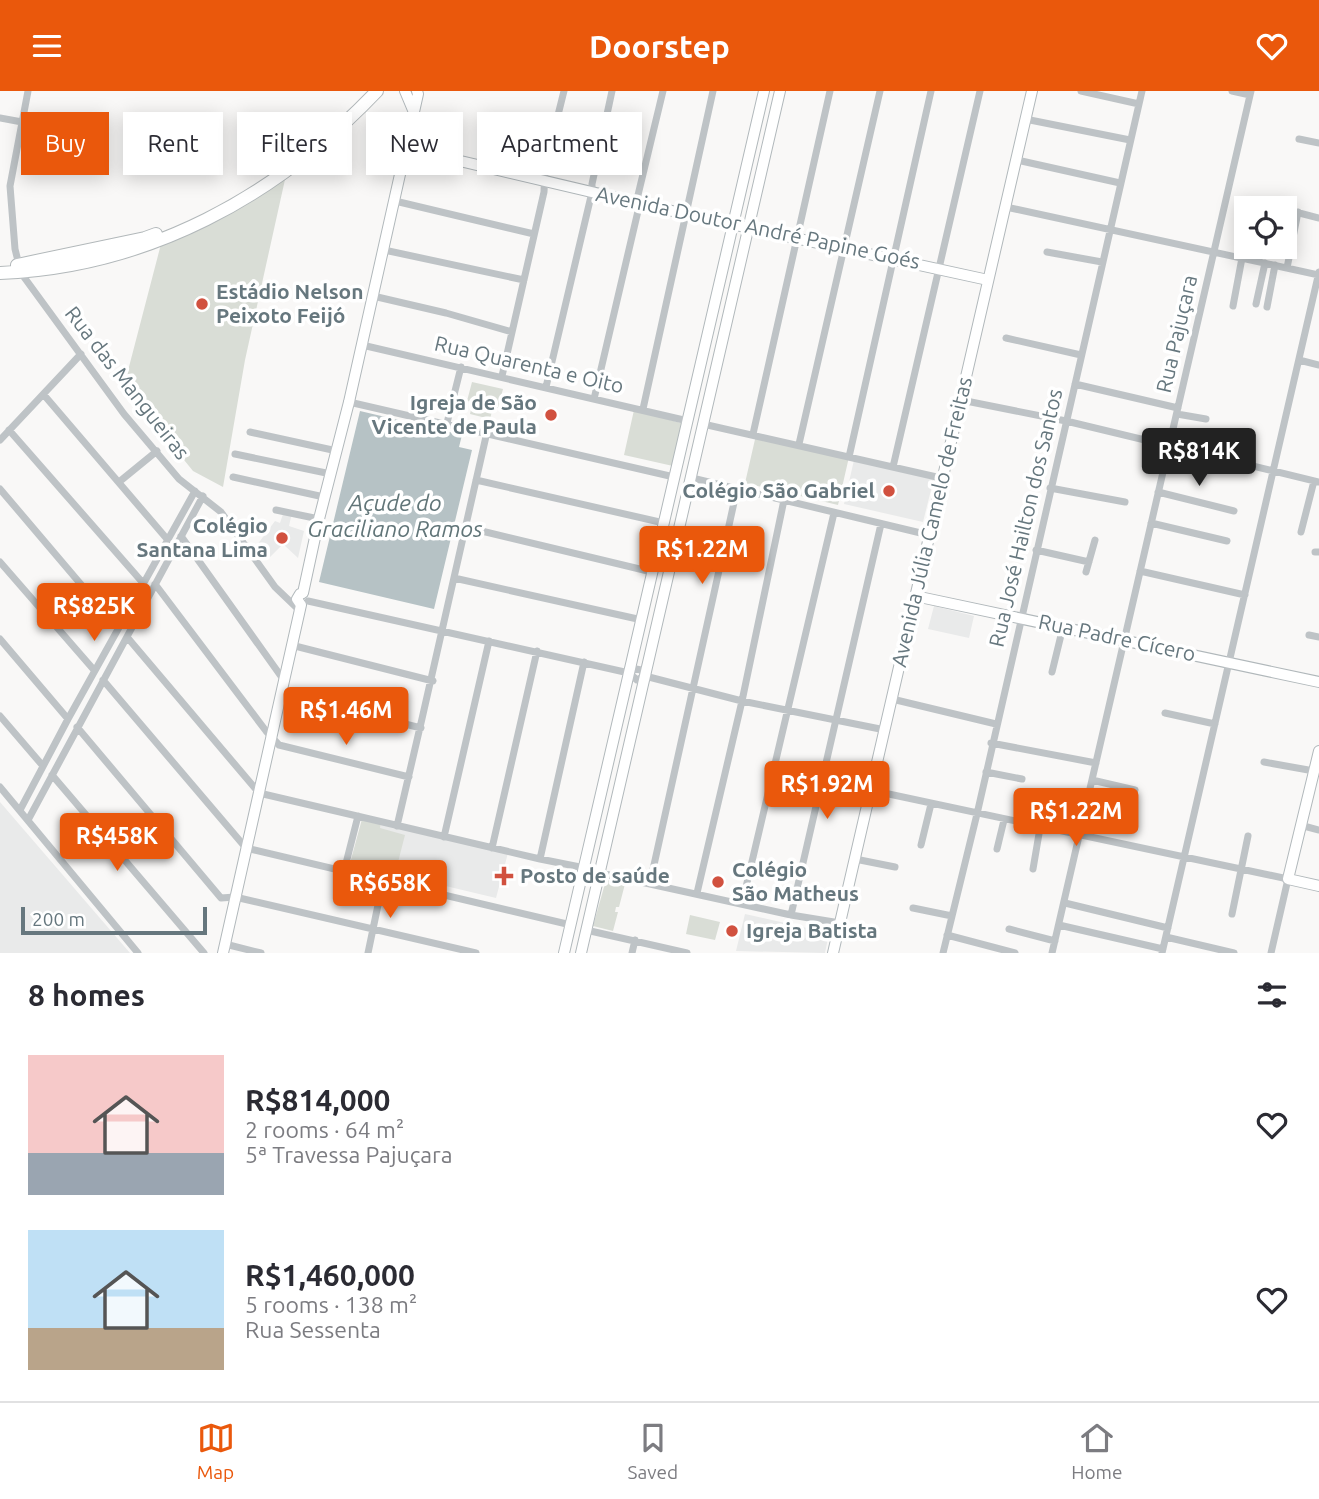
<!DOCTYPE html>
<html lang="en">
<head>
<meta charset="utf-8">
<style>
  body { margin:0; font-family:Ubuntu,sans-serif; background:#f7f7f7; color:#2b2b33; height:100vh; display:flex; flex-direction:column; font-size:26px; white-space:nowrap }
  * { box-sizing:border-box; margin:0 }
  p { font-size:23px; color:#7c7c81 }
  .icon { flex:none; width:38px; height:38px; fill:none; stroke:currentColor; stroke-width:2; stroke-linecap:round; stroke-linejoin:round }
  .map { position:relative; height:862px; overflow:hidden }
  .sheet { display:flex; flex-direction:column; background:#fff; flex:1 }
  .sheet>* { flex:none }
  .top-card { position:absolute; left:21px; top:21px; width:700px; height:63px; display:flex; gap:14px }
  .tools { position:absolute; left:1234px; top:105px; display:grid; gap:14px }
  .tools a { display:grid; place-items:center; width:63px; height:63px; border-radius:0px; background:#fff; box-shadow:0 4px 18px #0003; font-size:35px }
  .scale { position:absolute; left:21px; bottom:18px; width:186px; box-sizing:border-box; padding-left:7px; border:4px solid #66777e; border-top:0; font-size:19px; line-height:24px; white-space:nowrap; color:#66777e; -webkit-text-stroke:5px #fff; paint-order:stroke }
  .price { position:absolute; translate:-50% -60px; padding:0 16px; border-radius:7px; background:#ea580c; color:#fff; font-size:23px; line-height:46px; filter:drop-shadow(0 2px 4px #0008) }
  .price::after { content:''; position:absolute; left:50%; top:42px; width:21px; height:16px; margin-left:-10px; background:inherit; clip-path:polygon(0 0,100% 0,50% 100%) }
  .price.selected { background:#222; color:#fff }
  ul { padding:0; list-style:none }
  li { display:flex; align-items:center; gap:21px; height:175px; padding:0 28px }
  li span { display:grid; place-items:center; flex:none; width:196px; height:140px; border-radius:0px; color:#555 }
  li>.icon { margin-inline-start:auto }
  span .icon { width:84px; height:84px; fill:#fffc; stroke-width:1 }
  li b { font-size:30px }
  h2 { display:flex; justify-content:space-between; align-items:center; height:84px; padding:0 28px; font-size:30px }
  .tag { padding:0 24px; border-radius:0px; background:#fff; box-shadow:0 4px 18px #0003; font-size:24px; line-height:63px }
  .tag.selected { background:#ea580c; color:#fff }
  header { display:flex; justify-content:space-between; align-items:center; height:91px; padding:0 28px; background:#ea580c; color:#fff; font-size:32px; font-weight:700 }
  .dock { display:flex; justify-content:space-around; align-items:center; height:98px; border-top:2px solid #e1e1e2; background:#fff; font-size:19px; color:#7c7c81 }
  .dock a { display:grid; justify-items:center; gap:4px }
  .dock .selected { color:#ea580c }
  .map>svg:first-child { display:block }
</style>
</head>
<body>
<header><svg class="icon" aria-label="menu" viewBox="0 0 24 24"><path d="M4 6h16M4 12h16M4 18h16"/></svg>Doorstep<svg class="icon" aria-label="heart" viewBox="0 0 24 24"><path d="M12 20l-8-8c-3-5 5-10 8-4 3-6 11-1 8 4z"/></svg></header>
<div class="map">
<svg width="1319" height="862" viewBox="0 0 1319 862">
  <rect width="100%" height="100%" fill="#f9f8f7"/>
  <path fill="#e9eaea" d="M854 369 934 387 923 431 844 413Z
    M284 420 292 422 289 435 304 440 298 467 283 453 268 468 254 458 275 430 280 432Z
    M934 515 974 525 969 547 928 538Z
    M0 711 130 862H0Z
    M381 732 508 762 496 807 370 777Z
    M745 823 829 842 825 862 736 860Z"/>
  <path fill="#d9ddd6" d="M286 84 245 269 223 396 193 380 124 295 161 153Z
    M472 291 503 298 498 317 493 316 490 328 470 323 473 311 467 310Z
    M634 319 681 332 673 375 624 364Z
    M756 344 849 366 838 414 745 392Z
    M362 728 381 732 380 737 405 744 396 779 371 773 370 777 350 772Z
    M606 789 625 793 619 816H616L615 821H618L613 840 593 835Z
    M690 824 720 831 715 849 686 843Z"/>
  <path fill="#b6c2c5" d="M360 320 462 344 459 356 472 359 434 518 319 491Z"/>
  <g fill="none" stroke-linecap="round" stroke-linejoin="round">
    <g stroke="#b1b8bb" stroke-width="12">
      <path id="secondary" d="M405 0 413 19
        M405 57 685 123 988 189
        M915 505 1319 591
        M1319 660 1288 788 1319 795
        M223 862 301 514 297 508 300 503 303 502 319 428 349 311 418 3 417 0
        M564 862C631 575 699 288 764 0
        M581 862 780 0
        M833 862 1032 0"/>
    </g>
    <g stroke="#b2b8ba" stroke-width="14">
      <path id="primary" d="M17 174 145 147 156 143
        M0 182C148 176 276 106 377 0"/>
    </g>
    <path stroke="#bec3c6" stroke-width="7" d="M28 0 10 95 15 158 21 182 124 323 179 388 221 421 275 496 299 519
      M1081 0 1139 13
      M1232 0 1250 4
      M0 27 22 31
      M1025 28 1130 49
      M1299 48 1319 52
      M1017 69 1120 92
      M395 110 534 143
      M1006 116 1319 184
      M1284 118 1319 127
      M384 159 524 189
      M1047 161 1102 171
      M1287 177 1298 121
      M373 205 446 222 512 241
      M1256 213 1265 172
      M1233 215 1242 167
      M1267 216 1275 174
      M1006 247 1081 264
      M362 254 688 330
      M1299 269 1319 274
      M502 285 544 101 545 76 564 0
      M1075 293 1178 317
      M546 296 592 101V93L612 0
      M44 304 167 448
      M594 308 638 120V104L663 0
      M961 309 1066 330 1319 391
      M349 311 674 386
      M643 318 713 0
      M1177 323 1206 328
      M447 332 461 276
      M703 333 941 387
      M9 339 143 492
      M250 341 337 360
      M753 343 830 0
      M0 349 81 263
      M799 353 880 0
      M235 363 331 383
      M849 366 931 0
      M893 376 980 0
      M233 386 324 406
      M692 387 929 444
      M476 389 664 432
      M119 391 157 360
      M1050 397 1125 411
      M0 398 118 537
      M1158 401 1234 420
      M276 419 319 428
      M1151 432 1227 450
      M465 436 652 481
      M1301 441 1314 390
      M181 445 283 588
      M1036 459 1089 471
      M1315 461H1319
      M0 471 94 579
      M1140 480 1245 504
      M1086 481 1095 449
      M454 487 642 529
      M155 493 266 640 279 654 409 686
      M308 510 629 582 637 589 644 585
      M1309 544 1319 546
      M127 546 259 702 540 768 585 777
      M0 548 68 628
      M291 554 433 590
      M630 581 636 578 641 579 645 585 742 610 885 639
      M1052 581 1063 536
      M103 589 246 757 571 834
      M281 602 421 637
      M892 608 996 633
      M1165 622 1215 633
      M0 625 43 675
      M77 636 221 807 235 806 476 862
      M991 652 1096 672
      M1264 671 1314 680
      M986 681 1022 688
      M52 684 204 862
      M1092 689 1135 699
      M0 696 138 862
      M870 699 1288 788 1271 862
      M20 719 68 628 195 400
      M28 729 203 405
      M1300 734 1319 739
      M397 735C428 604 457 473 487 341
      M444 746 489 550
      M921 754 931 713
      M492 757 537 560
      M997 758 1004 729
      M540 768 584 571
      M855 768 895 776
      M1033 778 1040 737
      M344 780 358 725
      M600 782 791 824 840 832
      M650 792 737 398
      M697 802 742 610 784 409
      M1065 812 1168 837
      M742 813 834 422
      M913 817 952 825
      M1232 823 1248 745
      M791 824 881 433
      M1059 834 1163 858
      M1009 838 1055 850
      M586 839 687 862
      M947 844 1015 862
      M1166 846 1234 862
      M225 853 261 862
      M368 862 383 790
      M632 862 635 849
      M943 862 977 723 1142 0
      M1052 862 1251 0
      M1162 862 1319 181"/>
    <use href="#secondary" stroke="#fff" stroke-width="10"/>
    <use href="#primary" stroke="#fff" stroke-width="12"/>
  </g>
  <g fill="#d1513f" stroke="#fff" stroke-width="2.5">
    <circle cx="202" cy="213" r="7"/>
    <circle cx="551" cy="324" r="7"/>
    <circle cx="889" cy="400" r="7"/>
    <circle cx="282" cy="447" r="7"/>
    <path d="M500.5 774.5h7v7h7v7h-7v7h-7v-7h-7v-7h7z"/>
    <circle cx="718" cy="791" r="7"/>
    <circle cx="732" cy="840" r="7"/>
  </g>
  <g text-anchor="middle" stroke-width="7" stroke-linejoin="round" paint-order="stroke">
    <g font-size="21" fill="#66777e" stroke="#fff">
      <text transform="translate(758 137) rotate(12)" y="7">Avenida Doutor André Papine Goés</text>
      <text transform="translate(1177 243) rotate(-77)" y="7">Rua Pajuçara</text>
      <text transform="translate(529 274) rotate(13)" y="7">Rua Quarenta e Oito</text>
      <text transform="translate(127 292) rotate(52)" y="7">Rua das Mangueiras</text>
      <text transform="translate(1026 427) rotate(-77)" y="7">Rua José Hailton dos Santos</text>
      <text transform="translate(932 431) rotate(-77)" y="7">Avenida Júlia Camelo de Freitas</text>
      <text transform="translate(1117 547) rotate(12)" y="7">Rua Padre Cícero</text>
    </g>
    <g font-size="21" font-weight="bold" fill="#66777e" stroke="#fff" text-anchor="start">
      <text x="216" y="208">Estádio Nelson<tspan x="216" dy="24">Peixoto Feijó</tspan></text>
      <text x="537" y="319" text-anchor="end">Igreja de São<tspan x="537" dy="24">Vicente de Paula</tspan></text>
      <text x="875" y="407" text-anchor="end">Colégio São Gabriel</text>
      <text x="268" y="442" text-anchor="end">Colégio<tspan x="268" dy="24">Santana Lima</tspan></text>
      <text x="732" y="786">Colégio<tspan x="732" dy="24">São Matheus</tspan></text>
      <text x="520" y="792">Posto de saúde</text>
      <text x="746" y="847">Igreja Batista</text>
    </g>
    <g font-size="23" font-style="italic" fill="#617578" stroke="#fff">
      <text x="395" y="420">Açude do<tspan x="395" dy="26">Graciliano Ramos</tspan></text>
    </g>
  </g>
</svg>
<div class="tools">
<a><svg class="icon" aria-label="locate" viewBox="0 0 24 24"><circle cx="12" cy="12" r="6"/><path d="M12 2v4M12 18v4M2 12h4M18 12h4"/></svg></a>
</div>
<div class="scale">200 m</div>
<b class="price selected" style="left:1199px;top:397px">R$814K</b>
<b class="price" style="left:702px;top:495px">R$1.22M</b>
<b class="price" style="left:94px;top:552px">R$825K</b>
<b class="price" style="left:346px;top:656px">R$1.46M</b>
<b class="price" style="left:827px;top:730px">R$1.92M</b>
<b class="price" style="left:1076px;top:757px">R$1.22M</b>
<b class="price" style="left:117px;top:782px">R$458K</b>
<b class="price" style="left:390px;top:829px">R$658K</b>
<div class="top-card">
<a class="tag selected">Buy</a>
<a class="tag">Rent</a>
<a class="tag">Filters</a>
<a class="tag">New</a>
<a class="tag">Apartment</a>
</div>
</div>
<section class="sheet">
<h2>8 homes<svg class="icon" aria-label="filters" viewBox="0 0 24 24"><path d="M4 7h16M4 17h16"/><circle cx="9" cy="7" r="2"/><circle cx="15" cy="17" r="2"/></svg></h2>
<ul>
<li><span style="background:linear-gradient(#f6c9c9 70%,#9aa5b1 0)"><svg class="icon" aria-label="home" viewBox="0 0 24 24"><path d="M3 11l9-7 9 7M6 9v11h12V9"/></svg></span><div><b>R$814,000</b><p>2 rooms · 64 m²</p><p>5ª Travessa Pajuçara</p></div><svg class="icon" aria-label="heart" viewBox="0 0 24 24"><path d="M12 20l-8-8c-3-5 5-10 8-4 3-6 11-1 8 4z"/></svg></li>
<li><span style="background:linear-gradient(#bfe0f5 70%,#b9a48a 0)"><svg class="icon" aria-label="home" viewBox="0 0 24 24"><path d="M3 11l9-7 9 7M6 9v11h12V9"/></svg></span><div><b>R$1,460,000</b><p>5 rooms · 138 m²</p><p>Rua Sessenta</p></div><svg class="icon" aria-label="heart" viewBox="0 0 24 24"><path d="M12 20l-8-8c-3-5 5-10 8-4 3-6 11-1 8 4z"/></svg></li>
</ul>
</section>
<nav class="dock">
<a class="selected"><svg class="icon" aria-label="map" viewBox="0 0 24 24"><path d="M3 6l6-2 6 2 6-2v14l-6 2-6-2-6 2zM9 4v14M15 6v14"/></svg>Map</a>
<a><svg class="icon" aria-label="saved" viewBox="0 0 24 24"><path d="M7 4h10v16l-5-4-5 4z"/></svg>Saved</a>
<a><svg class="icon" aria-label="home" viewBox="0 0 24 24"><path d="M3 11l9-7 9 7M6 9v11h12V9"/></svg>Home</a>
</nav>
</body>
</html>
